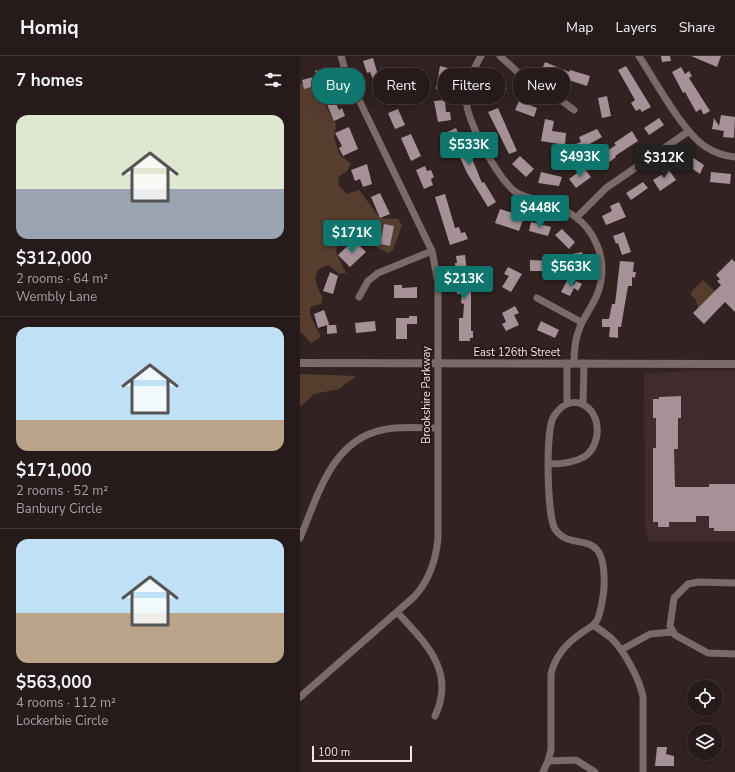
<!DOCTYPE html>
<html lang="en">
<head>
<meta charset="utf-8">
<style>
  body { margin:0; font-family:"Nunito Sans",sans-serif; background:#2e2323; color:#f1f3f6; height:100vh; display:flex; flex-direction:column; font-size:15px; white-space:nowrap }
  * { box-sizing:border-box; margin:0 }
  p { font-size:13px; color:#a4a1a2 }
  .icon { flex:none; width:22px; height:22px; fill:none; stroke:currentColor; stroke-width:2; stroke-linecap:round; stroke-linejoin:round }
  .map { position:relative; flex:1; overflow:hidden }
  .details { display:flex; flex-direction:column; background:#261a1a; width:300px }
  .details>* { flex:none }
  .guide { position:absolute; left:12px; top:12px; width:363px; height:36px; display:flex; gap:8px }
  .tools { position:absolute; left:387px; top:624px; display:grid; gap:8px }
  .tools a { display:grid; place-items:center; width:36px; height:36px; border-radius:50%; background:#261a1a; box-shadow:0 4px 16px #0002,0 0 0 1px #423839; font-size:20px }
  .scale { position:absolute; left:12px; bottom:10px; width:100px; box-sizing:border-box; padding-left:4px; border:2px solid #f1e6e6; border-top:0; font-size:11px; line-height:14px; white-space:nowrap; color:#f1e6e6; -webkit-text-stroke:3px #281919; paint-order:stroke }
  .price { position:absolute; translate:-50% -34px; padding:0 9px; border-radius:4px; background:#0f766e; color:#fff; font-size:13px; line-height:26px; filter:drop-shadow(0 1px 2px #0008) }
  .price::after { content:''; position:absolute; left:50%; top:24px; width:12px; height:9px; margin-left:-6px; background:inherit; clip-path:polygon(0 0,100% 0,50% 100%) }
  .price.selected { background:#222; color:#fff }
  ul { padding:0; list-style:none }
  li { display:grid; align-content:center; gap:8px; height:212px; padding:0 16px }
  li+li { border-top:1px solid #423839 }
  li span { display:grid; place-items:center; height:124px; border-radius:12px; color:#555 }
  li>.icon { margin-inline-start:auto }
  span .icon { width:72px; height:72px; fill:#fffc; stroke-width:1 }
  li b { font-size:17px }
  h2 { display:flex; justify-content:space-between; align-items:center; height:48px; padding:0 16px; font-size:17px }
  .pill { padding:0 14px; border-radius:16px; background:#261a1a; box-shadow:0 4px 16px #0002,0 0 0 1px #423839; font-size:14px; line-height:36px }
  .pill.selected { background:#0f766e; color:#fff }
  header { display:flex; align-items:center; gap:24px; box-sizing:border-box; height:56px; padding:0 20px; background:#261a1a; border-bottom:1px solid #423839 }
  header strong { font-size:19px }
  nav { display:flex; gap:22px; margin-inline-start:auto; font-size:14px }
  main { display:flex; flex:1; min-height:0 }
  .map>svg:first-child { display:block }
</style>
</head>
<body>
<header>
<strong>Homiq</strong>
<nav><a>Map</a><a>Layers</a><a>Share</a></nav>
</header>
<main>
<section class="details">
<h2>7 homes<svg class="icon" aria-label="filters" viewBox="0 0 24 24"><path d="M4 7h16M4 17h16"/><circle cx="9" cy="7" r="2"/><circle cx="15" cy="17" r="2"/></svg></h2>
<ul>
<li><span style="background:linear-gradient(#dfe7d0 60%,#9aa5b1 0)"><svg class="icon" aria-label="home" viewBox="0 0 24 24"><path d="M3 11l9-7 9 7M6 9v11h12V9"/></svg></span><div><b>$312,000</b><p>2 rooms · 64 m²</p><p>Wembly Lane</p></div></li>
<li><span style="background:linear-gradient(#bfe0f5 75%,#b9a48a 0)"><svg class="icon" aria-label="home" viewBox="0 0 24 24"><path d="M3 11l9-7 9 7M6 9v11h12V9"/></svg></span><div><b>$171,000</b><p>2 rooms · 52 m²</p><p>Banbury Circle</p></div></li>
<li><span style="background:linear-gradient(#bfe0f5 60%,#b9a48a 0)"><svg class="icon" aria-label="home" viewBox="0 0 24 24"><path d="M3 11l9-7 9 7M6 9v11h12V9"/></svg></span><div><b>$563,000</b><p>4 rooms · 112 m²</p><p>Lockerbie Circle</p></div></li>
</ul>
</section>
<div class="map">
<svg width="435" height="716" viewBox="0 0 435 716">
  <rect width="100%" height="100%" fill="#322222"/>
  <path fill="#422b2c" d="M396 315H435V485H349L345 472 344 317Z"/>
  <path fill="#563e2f" d="M0 27 24 36 27 38 23 45 36 68 34 82 40 99 51 108 46 116 38 121 39 130 47 138 59 134 80 162 98 163 102 169 93 194 88 197 63 184 59 174 46 175 38 188 36 196 46 217 39 218 29 209C8 214 16 229 23 242L21 248 10 251V259L21 281 11 287 0 275Z
    M403 224 415 235 398 252 395 242 391 240 392 235Z
    M0 318 56 320 39 333 14 338 0 351Z"/>
  <path fill="#a59197" d="M361 0H370L371 5 362 6Z
    M391 0H421L417 11Z
    M73 2 80 26 84 24 92 44 84 48 82 42 79 44 75 36 78 35 70 16 67 17 63 5Z
    M245 6 269 16 270 14 290 20 287 30 259 21V23L241 16Z
    M140 10 148 12 146 21 149 22 146 35 136 33Z
    M326 10 351 51 342 56 340 53 336 55 331 47 335 44 318 14Z
    M381 11 385 18 389 15 392 20 389 22 410 55 405 58H403L401 53 396 56 385 36 383 37 372 16Z
    M23 13 25 20 19 22 20 28 18 29 20 36 13 38 11 31 4 33 2 24 17 20 15 15Z
    M192 17 207 32 201 38 186 23Z
    M307 40 311 60 302 62 298 42Z
    M34 43 39 54 42 52 45 60 34 65 26 46Z
    M145 44 146 56H150L151 64 138 66 134 45Z
    M219 45 237 52 234 61 215 54Z
    M198 52 217 95 209 98 188 56Z
    M98 53 105 69 95 73 88 57Z
    M421 59 435 61 434 82 423 81 424 75 412 73 414 62 419 70Z
    M359 62 364 69 349 79 344 72Z
    M245 63 254 65 252 75 266 77 265 89 241 85Z
    M49 71 58 93 43 100 39 92 42 90 35 77Z
    M156 72 168 101 171 100 182 127 184 126 196 146 188 151 167 117 158 97 155 98 153 93 149 94 146 87 149 86 145 77Z
    M297 73 302 81 279 94 276 88 281 86 279 81Z
    M332 75 338 85 315 100 316 101 299 114 293 104 316 89 314 87Z
    M111 78 121 100 111 105 101 82Z
    M386 97 404 109 400 118 381 105Z
    M220 100 234 113 226 121 212 108Z
    M67 108 72 128 63 131 60 123 55 125 51 114Z
    M125 110 127 115 131 114 134 121 131 123 133 129 124 133 116 114Z
    M366 110 376 124 360 135 353 124 363 118 360 114Z
    M284 112 291 121 276 132 269 123Z
    M241 116 262 121 259 130 238 127Z
    M411 116 431 118 430 128 410 126Z
    M343 126 348 132 331 144 326 137Z
    M80 137 90 158 80 162 71 141Z
    M145 138 155 172 159 171 161 177 165 176 168 183 150 189 135 141Z
    M319 146 326 161 306 169 302 160 312 155 310 150Z
    M200 153 219 159V156L225 158 219 175 195 167Z
    M231 166 251 171 248 180 229 175Z
    M84 168 94 170 90 190 80 188Z
    M262 173 275 186 269 193 255 179Z
    M324 176 331 196 322 199 318 187 316 188 313 180Z
    M54 184 66 196 50 211 38 199Z
    M282 196 284 204 278 206 280 215 271 217 267 199Z
    M165 199 169 231H171V275H173V282H170V285H159V262H163L164 248 161 247 162 238H157V231H160L158 215 156 216 155 207H157L156 200Z
    M432 203 435 206V256L425 246 404 268 393 257 421 229 417 225 420 223 416 219Z
    M230 204 251 205V209H257V220L251 219V215H230Z
    M320 205 334 206 333 216H336L335 222 332 221V230H328L321 271H318V282L309 281 310 271H302V263H309L312 248H315Z
    M208 211 222 218 211 236 202 231 209 220 204 218Z
    M30 216 38 220 33 238 23 235Z
    M267 225 274 229 276 225 282 228 278 235 274 232 270 240 261 236Z
    M94 229H102V232L117 231V242H94Z
    M215 250 219 257 214 259 219 269 206 275 202 268 206 266 202 257Z
    M24 254 29 268 28 269H36L37 277 27 278V269L18 272 14 258Z
    M109 260H117V268H107V283H96V262H109Z
    M75 265 76 275 56 277 55 267Z
    M241 265 259 274 255 282 237 274Z
    M381 340V362H378V393H374L375 431H409V428H435V475H414V472H409V460H396V466H369V471H358V466H353V392H356V362H353V343H359V341Z
    M357 691H367L366 698 374 700V710H355Z"/>
  <g fill="none" stroke-linecap="round" stroke-linejoin="round">
    <path stroke="#7c6969" stroke-width="7" d="M181 0C173 14 167 25 166 42 166 64 198 124 217 137 225 141 234 143 243 146 267 153 287 164 297 189 305 208 303 230 293 247 289 255 283 263 280 271 275 282 274 295 274 307
      M200 0 237 34 258 42 274 54
      M339 0C354 23 384 78 406 91 415 97 425 100 435 101
      M277 161 306 132 389 75
      M59 241 68 225 78 217 132 195
      M237 242 281 266
      M267 348V307
      M283 348 284 307
      M0 482C18 440 31 385 82 374 99 370 119 372 137 372
      M435 527 398 526 388 528 374 542 370 570 375 579 408 597 435 598
      M98 557C126 588 156 615 135 660
      M293 569C299 573 305 577 311 582 324 594 340 624 343 641V716
      M321 594 350 578 372 576
      M0 641 115 540C130 523 136 504 138 482V227L132 195 46 17 41 0
      M248 705 276 704 295 716
      M243 716 248 705 251 694V618C255 600 266 588 280 578 285 574 292 571 295 567 301 560 303 541 304 532 307 466 272 499 255 473 247 460 245 373 254 360 260 351 270 343 282 348 302 357 302 389 284 401 273 407 261 408 249 408"/>
    <path stroke="#7c6969" stroke-width="8" d="M0 307 435 308"/>
  </g>
  <g text-anchor="middle" stroke-width="4" stroke-linejoin="round" paint-order="stroke">
    <g font-size="11" fill="#f1e6e6" stroke="#281919">
      <text x="217" y="300">East 126th Street</text>
      <text transform="translate(126 339) rotate(-90)" y="4">Brookshire Parkway</text>
    </g>
  </g>
</svg>
<div class="tools">
<a><svg class="icon" aria-label="locate" viewBox="0 0 24 24"><circle cx="12" cy="12" r="6"/><path d="M12 2v4M12 18v4M2 12h4M18 12h4"/></svg></a>
<a><svg class="icon" aria-label="layers" viewBox="0 0 24 24"><path d="M12 4l9 5-9 5-9-5zM3 14l9 5 9-5"/></svg></a>
</div>
<div class="scale">100 m</div>
<b class="price" style="left:169px;top:110px">$533K</b>
<b class="price" style="left:280px;top:122px">$493K</b>
<b class="price selected" style="left:364px;top:123px">$312K</b>
<b class="price" style="left:240px;top:173px">$448K</b>
<b class="price" style="left:52px;top:198px">$171K</b>
<b class="price" style="left:271px;top:232px">$563K</b>
<b class="price" style="left:164px;top:244px">$213K</b>
<div class="guide">
<a class="pill selected">Buy</a>
<a class="pill">Rent</a>
<a class="pill">Filters</a>
<a class="pill">New</a>
</div>
</div>
</main>
</body>
</html>
